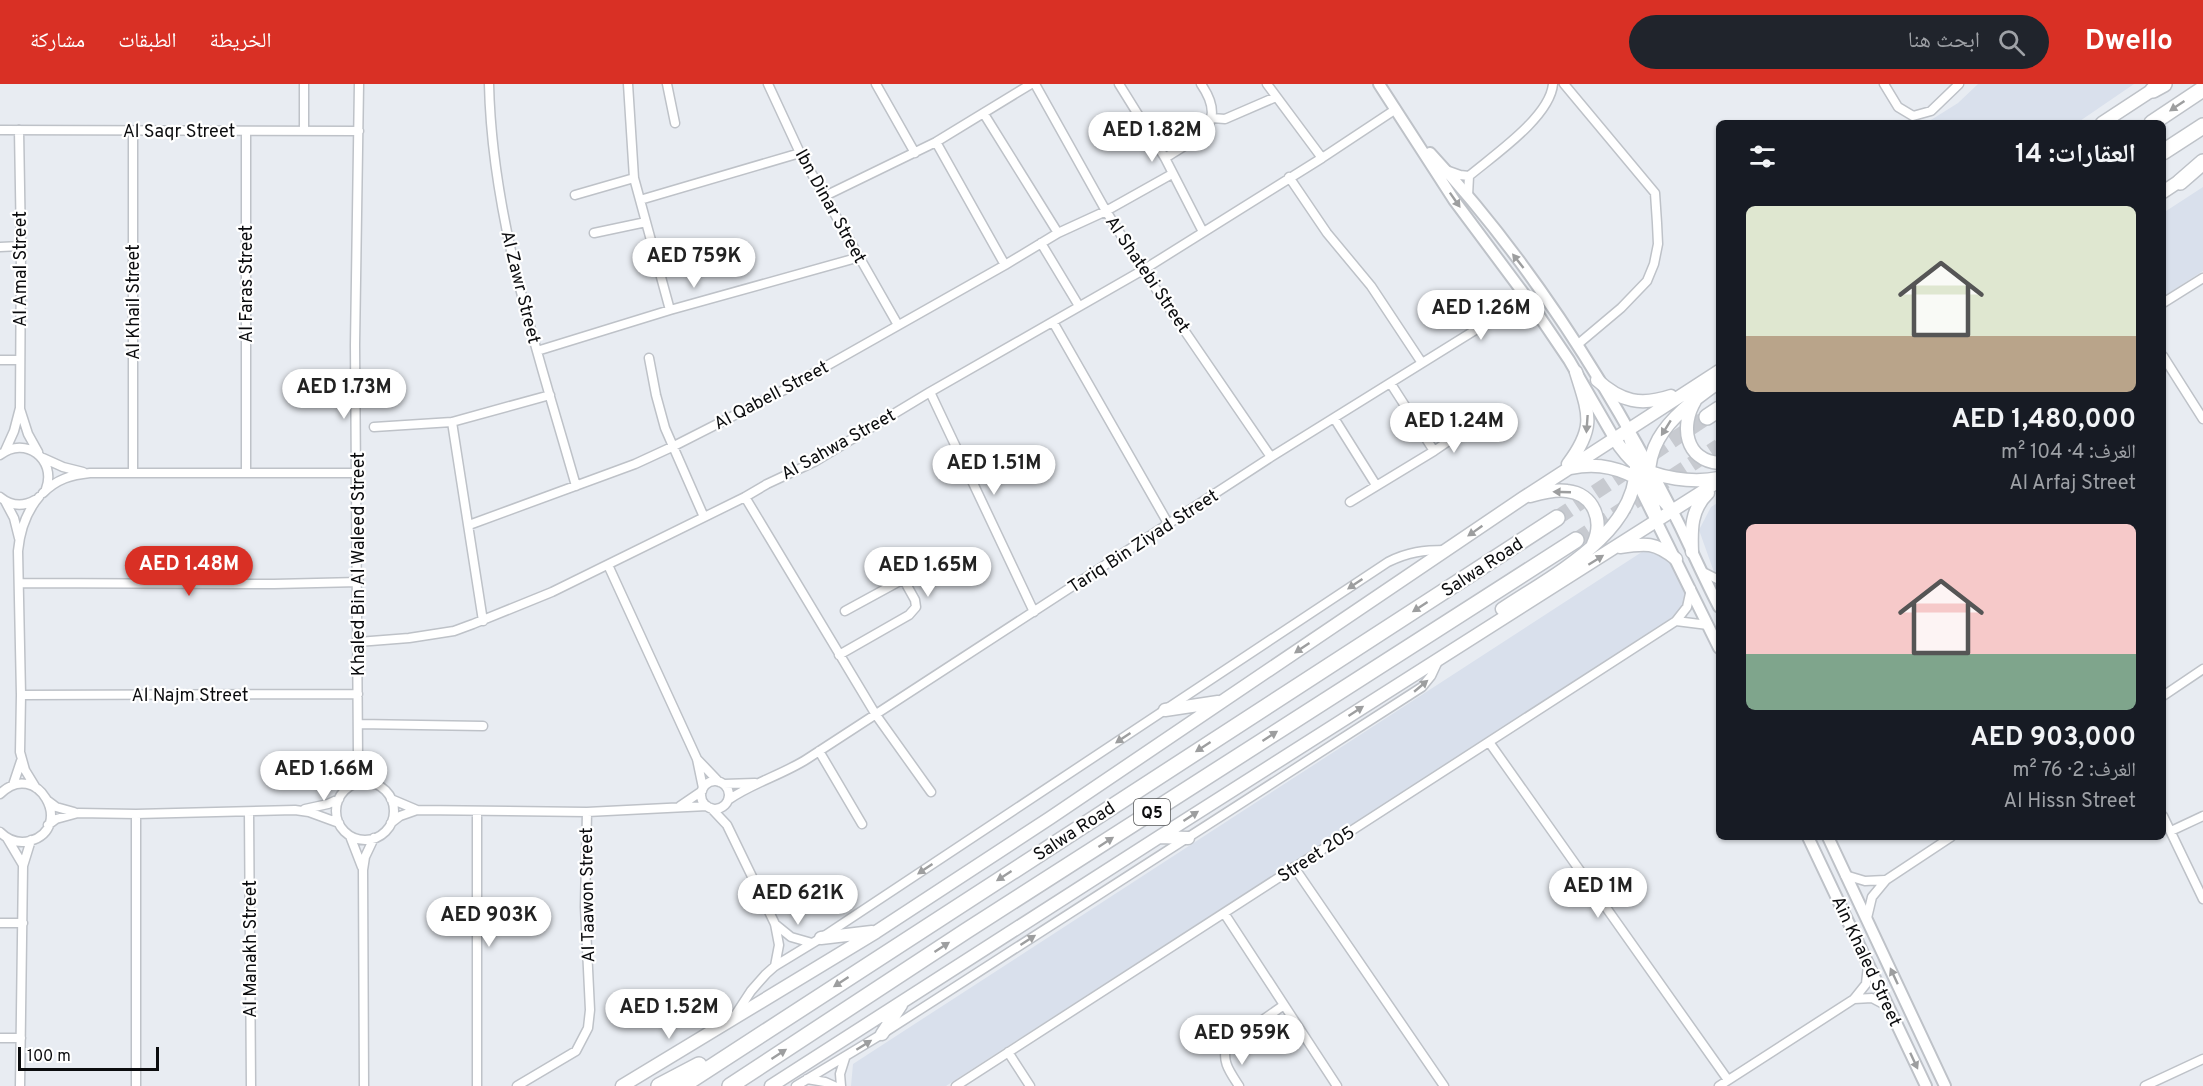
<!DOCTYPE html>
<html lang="ar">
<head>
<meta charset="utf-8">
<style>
  body { margin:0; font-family:Overpass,"Noto Naskh Arabic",sans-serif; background:#20242c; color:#f1f3f6; direction:rtl; height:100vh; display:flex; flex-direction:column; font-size:22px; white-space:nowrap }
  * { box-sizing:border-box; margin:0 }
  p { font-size:20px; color:#9ea1a6 }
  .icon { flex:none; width:33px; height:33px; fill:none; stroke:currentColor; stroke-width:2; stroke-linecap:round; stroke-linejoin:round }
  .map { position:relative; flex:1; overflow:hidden; direction:ltr }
  .drawer { position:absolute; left:1716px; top:36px; width:450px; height:720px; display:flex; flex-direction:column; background:#171b24; border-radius:9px; box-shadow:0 2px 4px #0004; direction:rtl }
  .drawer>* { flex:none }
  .scale { position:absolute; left:18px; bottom:15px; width:141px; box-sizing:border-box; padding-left:6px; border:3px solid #0b0c0e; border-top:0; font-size:16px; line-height:21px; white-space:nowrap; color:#0b0c0e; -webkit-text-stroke:4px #fff; paint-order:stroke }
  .price { position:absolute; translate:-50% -51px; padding:0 14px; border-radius:21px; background:#fff; color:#222; font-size:20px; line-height:39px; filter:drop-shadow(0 2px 3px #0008) }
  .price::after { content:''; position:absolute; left:50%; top:36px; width:18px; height:14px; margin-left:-9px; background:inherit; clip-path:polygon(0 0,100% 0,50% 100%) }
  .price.active { background:#d93025; color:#fff }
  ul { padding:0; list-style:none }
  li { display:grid; align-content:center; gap:12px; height:318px; padding:0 30px }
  li span { display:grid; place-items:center; height:186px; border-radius:9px; color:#555 }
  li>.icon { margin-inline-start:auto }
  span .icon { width:108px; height:108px; fill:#fffc; stroke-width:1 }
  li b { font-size:26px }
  h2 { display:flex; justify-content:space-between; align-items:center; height:72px; padding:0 30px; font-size:26px }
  header { display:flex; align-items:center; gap:36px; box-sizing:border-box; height:84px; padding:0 30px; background:#d93025; color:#fff }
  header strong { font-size:28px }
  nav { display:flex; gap:33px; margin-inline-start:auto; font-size:21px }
  .search { width:420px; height:54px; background:#20242c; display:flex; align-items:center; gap:15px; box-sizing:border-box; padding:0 21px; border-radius:33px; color:#9ea1a6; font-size:22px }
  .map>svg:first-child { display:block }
</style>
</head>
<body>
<header>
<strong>Dwello</strong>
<div class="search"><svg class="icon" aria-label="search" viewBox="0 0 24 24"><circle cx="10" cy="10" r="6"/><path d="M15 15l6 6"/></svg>ابحث هنا</div>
<nav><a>الخريطة</a><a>الطبقات</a><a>مشاركة</a></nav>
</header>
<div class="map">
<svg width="2203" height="1002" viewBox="0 0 2203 1002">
  <rect width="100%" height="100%" fill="#e8ecf2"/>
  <path fill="#d9e0ec" d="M1978 0H2134L2077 39H1926L1958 19Z
    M2203 103V187L2163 213V129Z
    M1719 418V489L1714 488 1699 446 1711 423Z
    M1648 464 1672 477 1685 506 1683 520 1674 533 946 1002H851L853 980Z"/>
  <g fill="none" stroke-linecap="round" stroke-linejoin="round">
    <path stroke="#c7cad0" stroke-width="15" stroke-dasharray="15 8" stroke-linecap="butt" d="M1557 434 1707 333
      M1576 456 1719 362"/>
    <g stroke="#bec2c8" stroke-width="11">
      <path id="minor" d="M304 0V47
        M489 0C492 138 539 271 576 402
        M628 0 634 94 670 226
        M667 0 675 39
        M768 0 800 69 898 241
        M876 0 915 69
        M1035 0 1106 127 1143 186 1271 373
        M1119 0 1165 74 1203 148
        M1267 0 1322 74
        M1564 0 1655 109 1657 139 1658 160 1654 180 1647 197 1621 224 1577 261
        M1884 0 1898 23 1913 32 1931 27 1959 0
        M984 30 1058 149
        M1212 34 1225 35 1276 13
        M0 46 359 47
        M133 47V389
        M936 58 1005 181
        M1165 74C1196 54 1230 42 1201 0
        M1446 86 1460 91 1469 92C1494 71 1550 33 1553 0
        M1289 93 1327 149 1371 202 1422 279
        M575 111 634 94
        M825 112 936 58 1031 0
        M1468 112 1469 92
        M640 116 800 69
        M594 149 646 138
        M1041 159 1079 222
        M0 163 21 162
        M2163 219 2203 194
        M1053 238 1169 441
        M537 267 670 226 860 173
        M2163 272 2203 335
        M649 274 656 311 665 344 704 433
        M0 276H20
        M930 308 1034 528
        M20 325 28 350 38 368
        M1334 334 1376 401
        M452 338 483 537
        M374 343 452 338 550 311
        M5 367 14 347 20 324 21 162 19 46
        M1434 367 1459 350
        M0 371C25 351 57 375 46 405
        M43 374 63 383 83 388
        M246 389V47
        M43 409C57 395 71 391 90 389H357
        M0 413C11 422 23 423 35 416
        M745 413 876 631 931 708
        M5 417 14 434 19 454
        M1350 418 1434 367 1391 300
        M469 441 635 380 674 362 784 306 1005 181 1058 149 1106 127 1172 90
        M608 481 697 675 703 704
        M1701 487 1719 496
        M20 499 274 500 359 498
        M1676 537 1708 541
        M358 558 409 554 454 547 473 540 552 508 745 413 767 400 814 378 930 308 1143 186 1322 74 1396 25
        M839 571 909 531 916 523 915 516 905 498 900 497 845 527
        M21 611 358 610
        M2163 612 2203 585
        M358 640 483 642
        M1489 658 1728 996
        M819 667 862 740
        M358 672 379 701
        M697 675 719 698
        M701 711a14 14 0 1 1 28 0a14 14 0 1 1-28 0Z
        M336 727a29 29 0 1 1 58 0a29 29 0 1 1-58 0Z
        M724 700 755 699
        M13 701 21 677
        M350 702 358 672 355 261 359 0
        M36 704 25 686 20 668 21 611 18 467C20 447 26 428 39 413
        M0 710C37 673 76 744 30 757 18 760 8 756 0 748
        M391 715 417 726 587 728 707 722
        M728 716C752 699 782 691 807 675L1271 373 1527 214
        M48 717 56 723 74 728
        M680 722 702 707
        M711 724 727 741 775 840 779 861 775 882
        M305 725 328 720 339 715
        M477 727V1002
        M249 728 251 1002
        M2163 732 2203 815
        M391 739 400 732 417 726
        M48 741 56 735 78 729 136 730 295 726 309 728 339 739
        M2171 747 2203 732
        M350 752 362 783
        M7 754 23 781
        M1294 783 1444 1002
        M1845 791 1865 797 1885 796
        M1224 829 1337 1002
        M1867 834 1872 813 1886 796 1951 753
        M0 839H23
        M775 840 791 853 812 859
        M1854 915 1872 914 1887 922
        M734 933 751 907 766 890 775 882 821 854 1388 478C1408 468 1424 466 1446 466
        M0 954H21
        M1008 968 1030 1002
        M807 995 825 998 834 1002
        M20 1002 23 782 31 756
        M136 1002V730
        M364 1002 363 786 365 773 374 754
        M517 1002 576 967 588 944 590 926 585 823 587 728
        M796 1002 882 950 1422 603 1431 592 1438 577
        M841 1002 840 990 845 974
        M956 1002 1676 537 1687 523 1691 505
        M1239 1002C1230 988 1221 977 1227 961L1284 921
        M1719 1002 1854 915 1866 900 1868 881
        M2145 1002 2203 975"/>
    </g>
    <g stroke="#bec2c8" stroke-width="14">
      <path id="tertiary" d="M1379 0 1454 116 1527 214 1569 276 1617 359
        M1430 69C1530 177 1614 310 1680 442 1693 469 1705 496 1719 523
        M1634 392 1719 564
        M1808 753 1926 1002
        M1828 753 1945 1002"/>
    </g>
    <g stroke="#bec2c8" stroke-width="15">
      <path id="secondary" d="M2102 39 2160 1
        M2163 108 2187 92
        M1597 296C1621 318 1641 322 1671 312
        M1695 317C1680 342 1685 376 1719 379
        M1614 354C1620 363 1627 373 1636 380 1656 395 1694 399 1719 394
        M1568 380C1596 343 1589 330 1576 288
        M1571 384C1611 375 1649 394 1672 427
        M1530 412C1541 409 1555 405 1567 407 1594 410 1604 437 1593 460
        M1658 436C1631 367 1666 335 1719 298
        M1620 463C1646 459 1655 458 1676 475
        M1692 468C1691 445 1691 425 1708 409
        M1502 525C1551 492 1637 450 1636 381 1636 369 1631 357 1627 345
        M1165 626 1218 618
        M1159 753 1188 754
        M821 854 872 848
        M882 950 901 921
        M622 1002 876 848 1050 734 1523 414 1719 287
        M771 1002 1159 753 1719 397"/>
    </g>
    <g stroke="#bec2c8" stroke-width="18">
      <path id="motorway" d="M2153 6 2164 0
        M2152 39 2203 5
        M2163 68 2203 42
        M2180 98 2203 78
        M1707 333 1719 325
        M659 1002 699 981
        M682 1002 1557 434
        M730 1002 966 847 1576 456"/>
    </g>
    <use href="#minor" stroke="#fff" stroke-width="8"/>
    <use href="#tertiary" stroke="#fff" stroke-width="10"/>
    <use href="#secondary" stroke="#fff" stroke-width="12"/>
    <use href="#motorway" stroke="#fff" stroke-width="15"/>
  </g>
  <defs><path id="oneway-solid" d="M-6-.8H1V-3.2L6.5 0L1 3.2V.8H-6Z" transform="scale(1.5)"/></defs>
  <g fill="#9d9e9f">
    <use href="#oneway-solid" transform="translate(2177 22) rotate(146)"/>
    <use href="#oneway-solid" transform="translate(1455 116) rotate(55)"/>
    <use href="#oneway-solid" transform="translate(1518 177) rotate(-128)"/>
    <use href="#oneway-solid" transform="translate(1587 340) rotate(94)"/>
    <use href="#oneway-solid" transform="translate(1666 344) rotate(122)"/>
    <use href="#oneway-solid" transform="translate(1562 408) rotate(-178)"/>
    <use href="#oneway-solid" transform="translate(1475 447) rotate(145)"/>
    <use href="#oneway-solid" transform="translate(1596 476) rotate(-32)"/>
    <use href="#oneway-solid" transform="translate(1355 500) rotate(146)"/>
    <use href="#oneway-solid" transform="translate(1420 523) rotate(147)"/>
    <use href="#oneway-solid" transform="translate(1302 564) rotate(146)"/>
    <use href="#oneway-solid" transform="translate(1421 602) rotate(-40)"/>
    <use href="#oneway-solid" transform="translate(1356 627) rotate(-33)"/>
    <use href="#oneway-solid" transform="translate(1270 652) rotate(-33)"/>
    <use href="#oneway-solid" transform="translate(1123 654) rotate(146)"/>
    <use href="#oneway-solid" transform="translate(1203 663) rotate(147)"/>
    <use href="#oneway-solid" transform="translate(1191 732) rotate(-33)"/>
    <use href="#oneway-solid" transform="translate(1106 758) rotate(-33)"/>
    <use href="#oneway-solid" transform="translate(925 785) rotate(146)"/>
    <use href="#oneway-solid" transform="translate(1004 792) rotate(147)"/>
    <use href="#oneway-solid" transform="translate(1028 856) rotate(-33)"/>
    <use href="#oneway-solid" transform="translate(942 863) rotate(-33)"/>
    <use href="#oneway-solid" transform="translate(1894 892) rotate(-115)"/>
    <use href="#oneway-solid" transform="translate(841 898) rotate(147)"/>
    <use href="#oneway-solid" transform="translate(864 961) rotate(-32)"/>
    <use href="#oneway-solid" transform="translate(779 970) rotate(-33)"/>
    <use href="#oneway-solid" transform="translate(1914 977) rotate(65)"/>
  </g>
  <g text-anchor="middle" stroke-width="4.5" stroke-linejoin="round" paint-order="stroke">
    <rect fill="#fff" stroke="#545556" stroke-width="1.5" x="1134" y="715" width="36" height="26" rx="4.5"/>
    <g font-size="16" font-weight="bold" fill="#0b0c0e">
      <text x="1152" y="734">Q5</text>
    </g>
    <g font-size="18" fill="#0b0c0e" stroke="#fff">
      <text x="179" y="53">Al Saqr Street</text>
      <text transform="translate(831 122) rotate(61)" y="6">Ibn Dinar Street</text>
      <text transform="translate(20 185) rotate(-90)" y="6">Al Amal Street</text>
      <text transform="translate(1148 190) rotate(56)" y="6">Al Shatebi Street</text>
      <text transform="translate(246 200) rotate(-90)" y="6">Al Faras Street</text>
      <text transform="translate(521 203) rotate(76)" y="6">Al Zawr Street</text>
      <text transform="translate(133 218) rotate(-90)" y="6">Al Khail Street</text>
      <text transform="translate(771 311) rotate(-28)" y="6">Al Qabell Street</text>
      <text transform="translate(838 360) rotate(-29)" y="6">Al Sahwa Street</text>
      <text transform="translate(1143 457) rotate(-33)" y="6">Tariq Bin Ziyad Street</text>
      <text transform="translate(358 480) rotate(-90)" y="6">Khaled Bin Al Waleed Street</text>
      <text transform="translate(1482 483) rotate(-33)" y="6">Salwa Road</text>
      <text x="190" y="617">Al Najm Street</text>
      <text transform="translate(1074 747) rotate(-33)" y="6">Salwa Road</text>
      <text transform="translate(1316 770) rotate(-33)" y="6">Street 205</text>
      <text transform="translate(587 811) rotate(-91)" y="6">Al Taawon Street</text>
      <text transform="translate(250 865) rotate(-90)" y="6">Al Manakh Street</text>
      <text transform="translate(1867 877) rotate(65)" y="6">Ain Khaled Street</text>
    </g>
  </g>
</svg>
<div class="scale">100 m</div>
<b class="price" style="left:1152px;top:79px">AED 1.82M</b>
<b class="price" style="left:694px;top:205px">AED 759K</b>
<b class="price" style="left:1481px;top:257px">AED 1.26M</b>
<b class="price" style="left:344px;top:336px">AED 1.73M</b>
<b class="price" style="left:1454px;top:370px">AED 1.24M</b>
<b class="price" style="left:994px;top:412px">AED 1.51M</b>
<b class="price active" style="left:189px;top:513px">AED 1.48M</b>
<b class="price" style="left:928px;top:514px">AED 1.65M</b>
<b class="price" style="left:324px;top:718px">AED 1.66M</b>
<b class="price" style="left:1598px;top:835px">AED 1M</b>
<b class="price" style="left:798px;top:842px">AED 621K</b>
<b class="price" style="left:489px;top:864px">AED 903K</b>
<b class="price" style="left:669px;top:956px">AED 1.52M</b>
<b class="price" style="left:1242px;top:982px">AED 959K</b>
<section class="drawer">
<h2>العقارات: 14<svg class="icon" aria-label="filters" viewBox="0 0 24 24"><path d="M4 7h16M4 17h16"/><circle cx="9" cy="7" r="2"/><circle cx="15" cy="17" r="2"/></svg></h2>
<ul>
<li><span style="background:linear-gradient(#dfe7d0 70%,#b9a48a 0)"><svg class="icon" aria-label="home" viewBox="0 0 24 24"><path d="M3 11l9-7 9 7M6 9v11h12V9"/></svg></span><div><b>AED 1,480,000</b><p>الغرف: 4 · 104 m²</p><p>Al Arfaj Street</p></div></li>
<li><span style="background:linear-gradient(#f6c9c9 70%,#7fa58c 0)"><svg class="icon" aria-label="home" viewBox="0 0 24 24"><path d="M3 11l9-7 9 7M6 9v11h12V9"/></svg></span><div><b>AED 903,000</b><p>الغرف: 2 · 76 m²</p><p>Al Hissn Street</p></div></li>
</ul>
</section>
</div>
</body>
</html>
